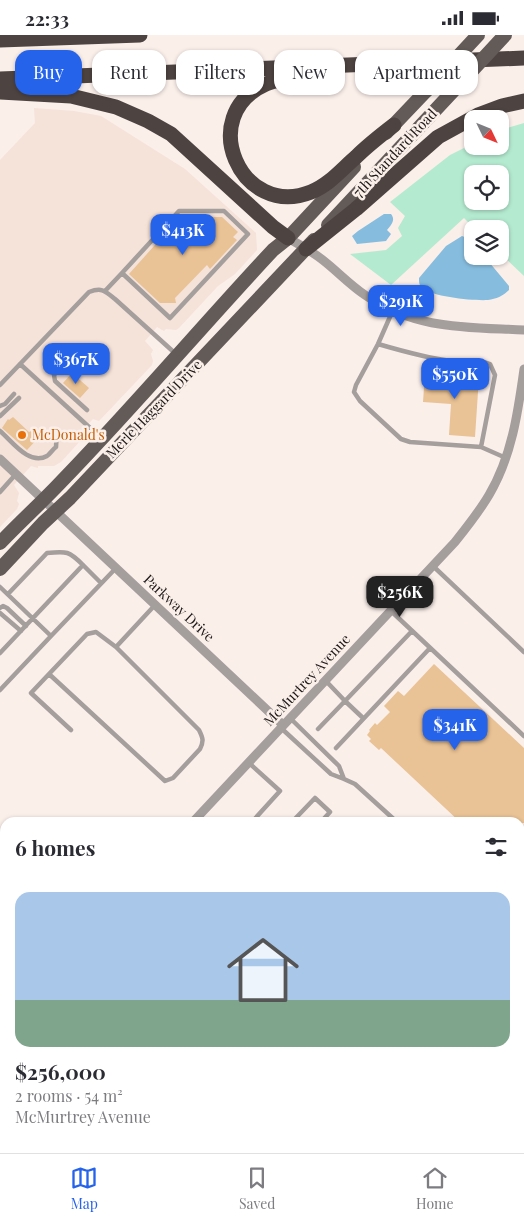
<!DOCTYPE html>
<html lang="en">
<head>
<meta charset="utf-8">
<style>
  body { margin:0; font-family:"Playfair Display",serif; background:#f2f2f3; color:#2b2b33; height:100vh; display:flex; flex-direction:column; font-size:19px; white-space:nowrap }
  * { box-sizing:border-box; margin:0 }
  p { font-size:16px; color:#7c7c81 }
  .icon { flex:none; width:28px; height:28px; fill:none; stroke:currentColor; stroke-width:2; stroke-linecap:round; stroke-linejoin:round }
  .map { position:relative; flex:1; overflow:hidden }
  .side { position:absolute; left:0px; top:782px; width:525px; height:336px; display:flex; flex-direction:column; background:#fff; border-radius:15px 15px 0 0; box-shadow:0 1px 4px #0004 }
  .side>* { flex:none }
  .banner { position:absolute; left:15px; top:15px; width:495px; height:45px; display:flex; gap:10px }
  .needle { width:32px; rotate:133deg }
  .buttons { position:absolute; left:464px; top:75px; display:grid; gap:10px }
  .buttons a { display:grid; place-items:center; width:45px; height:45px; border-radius:10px; background:#fff; box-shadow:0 1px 4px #0004; font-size:25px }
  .price { position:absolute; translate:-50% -42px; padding:0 11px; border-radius:10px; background:#2563eb; color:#fff; font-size:16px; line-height:32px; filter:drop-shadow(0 1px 2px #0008) }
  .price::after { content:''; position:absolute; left:50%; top:30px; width:15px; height:11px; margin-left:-8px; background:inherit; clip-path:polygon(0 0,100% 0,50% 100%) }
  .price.on { background:#222; color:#fff }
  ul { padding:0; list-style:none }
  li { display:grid; align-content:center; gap:10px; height:265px; padding:0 15px }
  li span { display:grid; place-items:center; height:155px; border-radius:15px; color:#555 }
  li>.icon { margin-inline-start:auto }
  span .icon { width:90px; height:90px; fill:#fffc; stroke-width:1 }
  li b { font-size:21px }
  h2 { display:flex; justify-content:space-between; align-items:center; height:60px; padding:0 15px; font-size:21px }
  .chip { padding:0 18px; border-radius:15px; background:#fff; box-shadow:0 1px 4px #0004; font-size:18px; line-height:45px }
  .chip.on { background:#2563eb; color:#fff }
  .status { display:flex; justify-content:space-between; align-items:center; height:35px; padding:0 25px; background:#fff; direction:ltr }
  .status svg { height:14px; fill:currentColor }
  .dock { display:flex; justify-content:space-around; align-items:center; height:70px; border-top:1px solid #e1e1e2; background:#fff; font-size:14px; color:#7c7c81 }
  .dock a { display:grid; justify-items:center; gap:2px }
  .dock .on { color:#2563eb }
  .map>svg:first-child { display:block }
</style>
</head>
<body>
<div class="status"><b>22:33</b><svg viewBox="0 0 49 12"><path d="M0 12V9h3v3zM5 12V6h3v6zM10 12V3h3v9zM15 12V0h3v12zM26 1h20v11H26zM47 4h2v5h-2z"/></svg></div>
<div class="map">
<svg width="524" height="1118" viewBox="0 0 524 1118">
  <rect width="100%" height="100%" fill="#fbefea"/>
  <path fill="#f5e2d9" d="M34 73 74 76 101 81 185 134 256 198 257 215 235 239 218 251 179 293 176 295 166 294 164 296 157 292 145 306 153 315 151 319 153 326 152 330 99 386 93 384 82 396 80 399 82 404 61 427 54 431H38V433L31 431 14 450 19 458 17 466 19 469 17 474 0 492V125L35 88Z
    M0 1080 5 1084V1114H38L43 1118H0Z"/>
  <path fill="#b4ead0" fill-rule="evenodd" d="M524 88V241L500 218V194H475L464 183 391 250 350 219 386 215 402 201 398 193 405 181 390 167 450 120 472 109V111H500V95ZM472 139H500V166H472Z"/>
  <path fill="#86bdde" d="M384 179H391C396 185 391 190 387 195L391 199 386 206 357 209 352 201 358 196Z
    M462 201 467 203 472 209V221H484L509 251V255C503 261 496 264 488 265 474 266 433 262 422 253 419 250 419 247 419 243L446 211Z"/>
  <path fill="#e9c295" d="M180 182H222L238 197 233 202 237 205 210 234 207 230 175 263 176 268H160L129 239Z
    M72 338 89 353 80 363 63 348Z
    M425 338 479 342 475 402 449 400 451 369 423 367Z
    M13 382 29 397 31 396 38 403 27 415 2 393 8 384 9 385Z
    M434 629 524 713V788H461L381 713 379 715 369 706 371 704 367 700 370 696 369 695 375 688 377 690 390 677 384 671 398 656 404 661Z"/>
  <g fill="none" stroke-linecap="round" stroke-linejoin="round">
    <path stroke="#a49e9d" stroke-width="4.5" d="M105 256 122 238 170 283 248 199 224 176H179L122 238
      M393 275 378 309 356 350 354 357 360 366 401 404 410 407 481 412 506 423
      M378 309C402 316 426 323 451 326 464 327 477 324 490 329L495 340 481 412
      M76 317 54 340 55 346 87 375
      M20 329 100 402
      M0 350 89 257C102 252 105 256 115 264L177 320
      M0 371 5 369 14 359
      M0 381 19 363
      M0 396C12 406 29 431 47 421 50 419 53 414 56 412L57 395
      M0 457 16 439
      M433 531 524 617
      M0 552 51 601 0 655
      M8 559 47 518C67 516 69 516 83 530
      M0 573 3 571 7 573 26 591
      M391 576 524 701
      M0 578 21 596
      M51 601 116 533
      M116 612 199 695C203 703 204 706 200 714L173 743 165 746 49 639 87 599 96 597 116 612 155 570
      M0 618 83 530 101 548
      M49 639 31 658 71 695
      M325 645 345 666 412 596
      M281 693 331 739 344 744 339 731 290 683
      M318 694 345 666 363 683
      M336 713 430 613
      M248 727 280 756 251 788
      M344 744 355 749 398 788
      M291 788 315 763 330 777 320 788
      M520 868 524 863
      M0 1104 5 1107
      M17 1114 23 1118"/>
    <path stroke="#a49e9d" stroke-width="9" d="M288 203C300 210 313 217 324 226 338 237 350 250 365 260 416 295 466 292 524 295
      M0 424 283 690
      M192 788 455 507C467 492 479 477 489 460 512 421 518 377 524 334
      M0 863 5 871"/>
    <path stroke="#635b58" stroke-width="14" d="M386 98 426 56
      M328 190 455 54
      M0 508C19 488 40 469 59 449 133 373 201 292 273 215L288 203 354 132
      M0 534 43 488 70 463 314 205"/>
    <path stroke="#584f4c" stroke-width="14" d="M0 1055 5 1060
      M64 1114 69 1118"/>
    <path stroke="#4d4340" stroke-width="15" d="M0 5 140 0
      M311 41C296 43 279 43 266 49 195 80 241 185 311 157 329 150 342 134 356 122 368 110 381 100 394 90
      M0 44 524 23
      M0 57 71 61 116 72 148 86 171 99 273 192 288 203
      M306 214 356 174 438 102 478 80 502 71 524 66"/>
    <path stroke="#635b58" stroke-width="14" d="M455 54 505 0
      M426 56 478 0"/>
  </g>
  <circle fill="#e8710a" stroke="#fbefea" stroke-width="2" cx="22" cy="400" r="5"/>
  <g text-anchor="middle" stroke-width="5" stroke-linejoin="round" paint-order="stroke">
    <g font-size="14" fill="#1c1816" stroke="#fbefea">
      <text transform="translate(395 118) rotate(-47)" y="5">7th Standard Road</text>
      <text transform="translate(154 374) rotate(-46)" y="5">Merle Haggard Drive</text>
      <text transform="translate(179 573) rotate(43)" y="5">Parkway Drive</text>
      <text transform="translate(307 645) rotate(-47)" y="5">McMurtrey Avenue</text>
    </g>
    <g font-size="14" fill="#c56008" stroke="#fbefea" text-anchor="start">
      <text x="32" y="405">McDonald's</text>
    </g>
  </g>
</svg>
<div class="buttons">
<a><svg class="needle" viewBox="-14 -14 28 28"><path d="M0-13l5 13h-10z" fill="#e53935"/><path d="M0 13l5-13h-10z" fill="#7c7c81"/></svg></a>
<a><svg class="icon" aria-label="locate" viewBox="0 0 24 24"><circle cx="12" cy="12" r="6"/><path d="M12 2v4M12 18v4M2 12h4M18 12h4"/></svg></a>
<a><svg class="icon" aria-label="layers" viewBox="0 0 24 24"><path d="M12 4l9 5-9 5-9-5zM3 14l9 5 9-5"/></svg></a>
</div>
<b class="price" style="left:183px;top:221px">$413K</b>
<b class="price" style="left:401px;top:292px">$291K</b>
<b class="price" style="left:76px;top:350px">$367K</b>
<b class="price" style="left:455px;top:365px">$550K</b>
<b class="price on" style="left:400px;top:583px">$256K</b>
<b class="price" style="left:455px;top:716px">$341K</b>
<div class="banner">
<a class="chip on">Buy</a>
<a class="chip">Rent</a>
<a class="chip">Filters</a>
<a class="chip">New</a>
<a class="chip">Apartment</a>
</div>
<section class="side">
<h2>6 homes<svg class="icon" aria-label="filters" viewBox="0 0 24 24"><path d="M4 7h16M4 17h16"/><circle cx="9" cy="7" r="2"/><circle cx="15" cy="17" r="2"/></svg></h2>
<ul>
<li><span style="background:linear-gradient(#a9c7e8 70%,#7fa58c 0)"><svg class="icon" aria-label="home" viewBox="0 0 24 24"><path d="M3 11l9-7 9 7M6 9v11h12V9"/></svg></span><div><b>$256,000</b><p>2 rooms · 54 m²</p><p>McMurtrey Avenue</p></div></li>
</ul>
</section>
</div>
<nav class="dock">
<a class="on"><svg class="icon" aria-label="map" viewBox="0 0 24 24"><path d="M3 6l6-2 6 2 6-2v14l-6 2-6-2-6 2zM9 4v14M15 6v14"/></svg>Map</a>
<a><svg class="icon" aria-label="saved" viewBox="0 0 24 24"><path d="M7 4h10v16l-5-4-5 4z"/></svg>Saved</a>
<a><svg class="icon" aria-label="home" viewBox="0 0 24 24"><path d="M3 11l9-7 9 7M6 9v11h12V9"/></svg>Home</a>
</nav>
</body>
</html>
